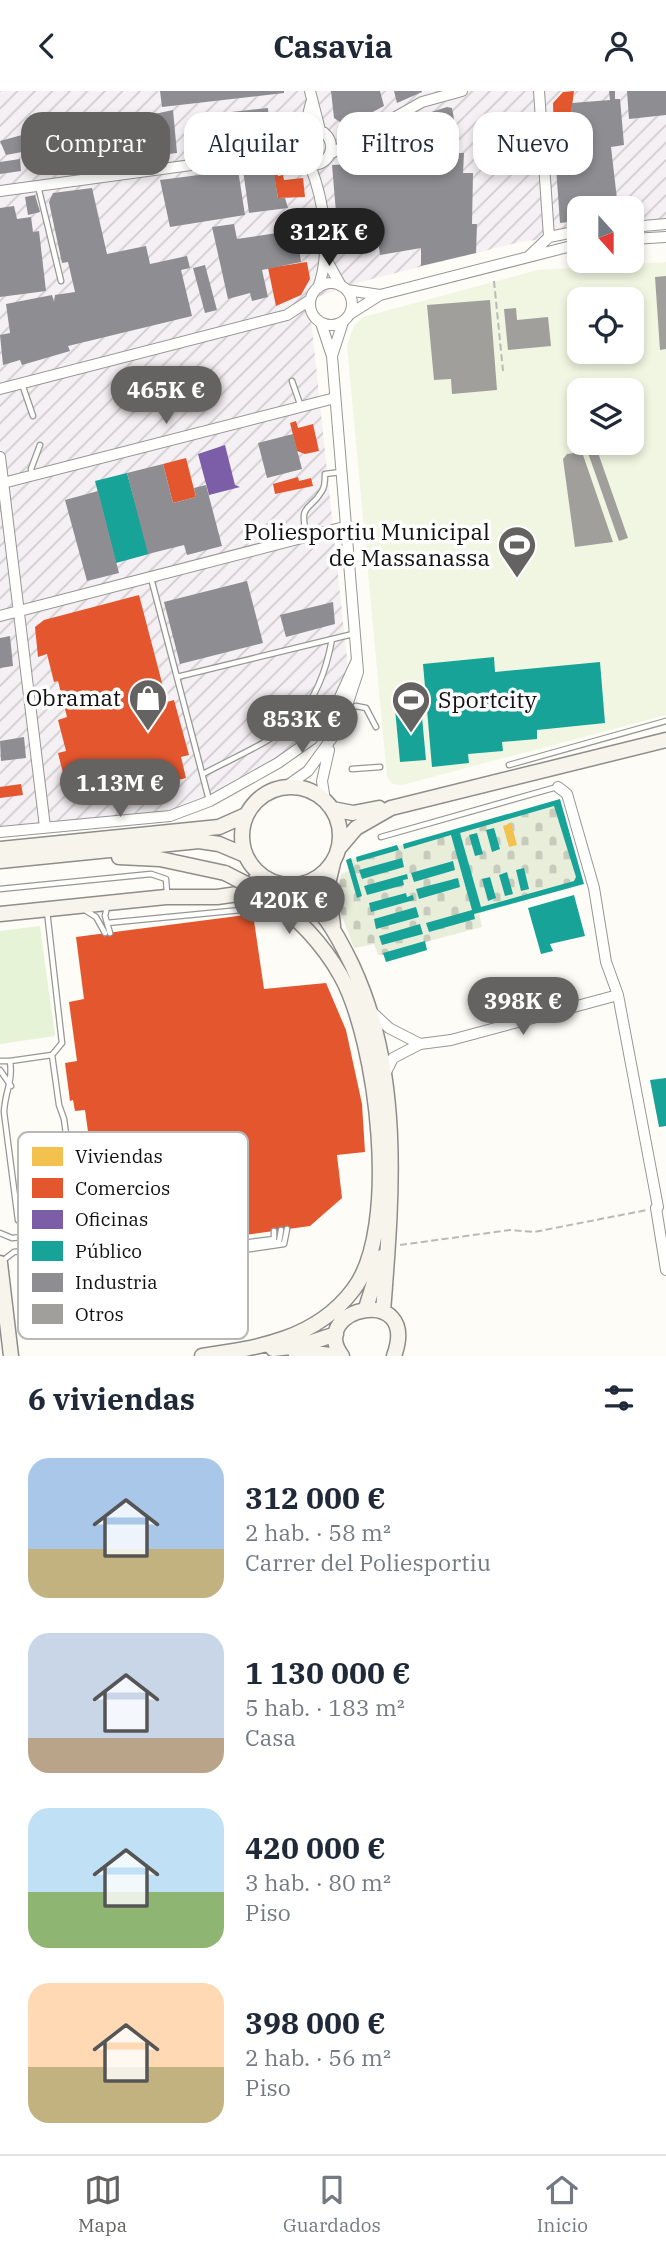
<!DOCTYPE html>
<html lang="es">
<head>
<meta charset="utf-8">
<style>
  body { margin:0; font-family:"IBM Plex Serif",serif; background:#f2f2f3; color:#1f2937; height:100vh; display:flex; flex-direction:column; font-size:26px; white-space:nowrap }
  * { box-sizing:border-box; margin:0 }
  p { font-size:23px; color:#747a83 }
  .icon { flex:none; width:38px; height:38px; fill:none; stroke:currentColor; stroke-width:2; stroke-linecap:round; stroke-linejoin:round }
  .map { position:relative; height:1265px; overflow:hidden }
  .sheet { display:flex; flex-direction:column; background:#fff; flex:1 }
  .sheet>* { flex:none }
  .guide { position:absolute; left:21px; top:21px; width:625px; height:63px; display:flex; gap:14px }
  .needle { width:46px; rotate:159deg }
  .controls { position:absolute; left:567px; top:105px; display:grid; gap:14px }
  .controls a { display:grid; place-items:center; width:77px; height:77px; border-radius:14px; background:#fff; box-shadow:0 4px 10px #0003; font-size:35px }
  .price { position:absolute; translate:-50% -60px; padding:0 16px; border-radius:24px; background:#646362; color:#fff; font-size:23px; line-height:46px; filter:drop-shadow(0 2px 4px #0008) }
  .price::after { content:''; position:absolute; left:50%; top:42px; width:21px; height:16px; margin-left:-10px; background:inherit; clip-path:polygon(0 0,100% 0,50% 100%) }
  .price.active { background:#222; color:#fff }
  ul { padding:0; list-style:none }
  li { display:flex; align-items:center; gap:21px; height:175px; padding:0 28px }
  li span { display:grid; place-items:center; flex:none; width:196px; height:140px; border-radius:21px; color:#555 }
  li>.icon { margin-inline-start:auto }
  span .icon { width:84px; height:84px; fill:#fffc; stroke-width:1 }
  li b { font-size:30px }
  h2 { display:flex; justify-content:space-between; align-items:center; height:84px; padding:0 28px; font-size:30px }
  .pill { padding:0 24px; border-radius:21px; background:#fff; box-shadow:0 4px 10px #0003; font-size:24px; line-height:63px }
  .pill.active { background:#646362; color:#fff }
  header { display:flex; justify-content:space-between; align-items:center; height:91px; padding:0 28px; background:#fff; font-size:32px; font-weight:700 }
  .dock { display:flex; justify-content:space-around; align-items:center; height:98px; border-top:2px solid #e0e1e3; background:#fff; font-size:19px; color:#747a83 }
  .dock a { display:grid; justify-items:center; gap:4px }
  .dock .active { color:#646362 }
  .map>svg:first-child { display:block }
</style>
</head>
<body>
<header><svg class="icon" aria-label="back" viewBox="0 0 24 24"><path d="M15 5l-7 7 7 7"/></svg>Casavia<svg class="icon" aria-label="person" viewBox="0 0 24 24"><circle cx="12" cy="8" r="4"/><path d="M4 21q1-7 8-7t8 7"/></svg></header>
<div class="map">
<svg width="666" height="1265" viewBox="0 0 666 1265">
  <defs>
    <pattern id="industrial-furrows" width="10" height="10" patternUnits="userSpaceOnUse" patternTransform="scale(1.75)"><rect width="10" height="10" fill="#f5f0f3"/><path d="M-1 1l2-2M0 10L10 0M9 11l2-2" fill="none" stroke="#d1cdcf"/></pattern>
    <pattern id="cemetery-stones" width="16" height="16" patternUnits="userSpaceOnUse" patternTransform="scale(1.75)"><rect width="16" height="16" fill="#e9eedb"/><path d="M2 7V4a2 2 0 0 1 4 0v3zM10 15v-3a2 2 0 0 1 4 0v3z" fill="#c7cbbb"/></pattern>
  </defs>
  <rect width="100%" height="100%" fill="#fdfcf7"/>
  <path fill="url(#industrial-furrows)" d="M0 0H666V138L632 141V117H579V146L524 150 360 191 309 209 348 578 323 632 275 667 180 719 0 736Z"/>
  <path fill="#e7f3d7" d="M40 835 55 945 0 953V840Z"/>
  <path fill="url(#cemetery-stones)" d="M558 709 583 793 479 822 482 836 425 851 426 860 386 871 384 864H378L374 853 354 857 336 809 341 783 349 780 346 770Z"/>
  <path fill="#f0f6e1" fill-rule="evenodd" d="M666 171V624L402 694 393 693 387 686 347 254 354 235 363 226 538 179ZM579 208H632V261H579ZM579 299H632V352H579Z"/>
  <path fill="#f2c14e" d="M511 732 517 754 509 756 503 735Z"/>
  <path fill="#e4572e" d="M574 0 568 46 554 47 553 12 563 1Z
    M273 79H277L278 85 283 84 284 89 303 87 305 106 278 107Z
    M307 171 310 188 301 204 276 215 268 177Z
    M296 330 298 337 313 333 319 360 305 363 297 360 290 332Z
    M186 367 196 406 173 412 163 373Z
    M298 386 299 390 311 387 313 395 275 403 273 393Z
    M139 504 167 611 174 609 189 664 181 666 186 687 89 712 88 706 70 710 58 662 66 660 58 629 67 626 58 590 54 591 47 563 38 566 35 536 44 529Z
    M21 693 23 704 0 707V696Z
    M253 823 264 898 326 892 346 939 362 1013 365 1061 337 1064 342 1107 310 1135 144 1158 103 1149 85 1019 75 1020 73 1009 70 1010 65 972 77 970 69 911 84 908 76 846Z"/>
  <path fill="#7b5ea7" d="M225 354 235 394 240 396 209 404 198 363Z"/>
  <path fill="#17a398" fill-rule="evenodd" d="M127 382 149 463 116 472 95 390Z
    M494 566 495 581 600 571 605 632 537 639V648L502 651 503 660 468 663 469 672 432 676 423 573Z
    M421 615 426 669 400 671 395 618Z
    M560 708 584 793 474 823 475 828 429 841 426 832 472 819 451 744 404 758 403 753ZM554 715 576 786 574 790 481 816 460 742Z
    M494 737 500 758 492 761 486 739Z
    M477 742 483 763 475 765 469 744Z
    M397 754 399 759 357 771 356 766Z
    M351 767 362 805 357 807 346 769Z
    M402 767 404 776 362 788 359 779Z
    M453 770 455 779 414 791 411 782Z
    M524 777 529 798 521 800 516 779Z
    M507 781 513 803 505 805 499 784Z
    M407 783 408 788 403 789 404 794 367 804 364 795Z
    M490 786 496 807 488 810 482 788Z
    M458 787 460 796 419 808 416 798Z
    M406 802 407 806 413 804 414 809 371 821 369 812Z
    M574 804 585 845 550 853 553 860 541 863 528 817Z
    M416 816 419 826 376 838 374 828Z
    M420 833 423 843 382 854 379 845Z
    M425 850 427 859 386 871 383 862Z
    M666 987V1035L659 1036 650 989Z"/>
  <path fill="#8d8d92" d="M160 0H284V2L162 16Z
    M331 0H380L384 15 352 32 343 33 334 27Z
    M394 0H422V1L397 12Z
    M609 0H615V8H620L624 54 611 56 618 117H579V130L560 132 555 62 566 61 572 12 610 9Z
    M627 0H666V24L629 28Z
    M447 16 452 17 454 28 448 62H464L463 82H473L472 133H477L476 162 421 175V157L380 164 377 142 338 145 332 74 373 72 372 61 421 57 422 24Z
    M268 17 270 52 206 60 204 24Z
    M173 19 177 62 130 68 127 29Z
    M80 30 86 75 33 81 28 42Z
    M22 44V61L6 64 0 50Z
    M20 68 21 80 0 83V71Z
    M273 75 278 107H285L288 117 249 122 243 79Z
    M238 79 245 124 170 136 160 89Z
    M92 97 107 163 146 155 150 173 187 165 190 177 181 179 192 225 68 255 70 260 22 274 20 269 3 274 0 244 10 242 6 213 52 204 54 211 55 204 75 201 68 171 62 172 49 111 53 102Z
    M35 104 40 121 28 124 25 106Z
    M14 115 17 128 31 126 33 141 39 140 46 200 0 206V117Z
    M234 133 237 148 290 140 292 157 299 156 301 171 262 179 268 206 252 210 250 202 228 208 212 136Z
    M205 174 217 219 205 222 193 177Z
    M293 343 302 378 267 387 258 352Z
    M163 373 173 412 196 406 194 397 206 394 222 455 187 464 184 454 148 463 127 382Z
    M98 400 119 482 87 490 65 409Z
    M247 490 263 552 180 573 164 511Z
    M333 511 335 533 286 546 280 524Z
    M10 545 13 575 0 577V547Z
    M24 646 26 667 1 670 0 650Z"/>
  <path fill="#a19f9c" d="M666 185V258L660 259 655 186Z
    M631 200 632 208H616L615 201Z
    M490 209 497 299 452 303 451 288 434 289 427 214Z
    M516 217 517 229 548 226 551 255 508 259 504 218Z
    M596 356 628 447 619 450 587 359Z
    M582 361 613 451 575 456 563 368 567 363Z"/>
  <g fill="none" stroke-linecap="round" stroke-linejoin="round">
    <g stroke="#979795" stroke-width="7">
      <path id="lane" d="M38 95 61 190
        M292 290 301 316
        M22 293 33 325
        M32 383 31 378 40 354
        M307 445C298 411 310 421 322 400 325 396 325 388 325 383L341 381
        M151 487 209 709
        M177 586 353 543
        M348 620 356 615 366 617 376 636
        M509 674 666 630
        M352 678 380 676
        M203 683C275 645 316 637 332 548
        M381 746 557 696
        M0 798 151 783 166 788 167 802
        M107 816 105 825 110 842
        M85 819 96 826 105 842
        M107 832 241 819 245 824
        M52 964 59 1014 64 1028 79 1141 101 1140
        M0 970H10C13 992 5 1000 4 1021L18 1129
        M10 970 52 964 62 952 47 820
        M0 979 11 995
        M0 1142 12 1147 79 1141 112 1159 144 1165 274 1148V1140
        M75 1153C99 1163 115 1173 142 1174L284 1153 287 1138
        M1 1171 14 1161 84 1152 111 1165 140 1169 279 1151 281 1139"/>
    </g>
    <g stroke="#979795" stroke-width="12">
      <path id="street" d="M310 0 320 39
        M539 0 549 146
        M295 56a18 18 0 1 1 36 0a18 18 0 1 1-36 0Z
        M304 40 311 12
        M330 63 422 11 462 0
        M310 74C324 110 332 159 318 197
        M0 100 272 63 298 66
        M632 136 666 133
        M632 148 666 146
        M529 165 549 146 579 140
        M326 168 341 195
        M310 213a21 21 0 1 1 42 0a21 21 0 1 1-42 0Z
        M347 199 380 204
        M350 223 380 204 579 153
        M321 232 332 265
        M0 298 287 224 310 209
        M0 366 45 736
        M3 392 335 307
        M0 525 348 435
        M558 696 567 703 594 797 606 871 618 904 658 1116 656 1117 666 1179
        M284 697 308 680 340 636 358 581 332 265 343 231
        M325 710 322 690 329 659
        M0 741 170 725 210 710 278 672 312 648 335 617 356 571
        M373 922 389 937 420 953
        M385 983 393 967 420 953 451 949 618 904"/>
    </g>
    <g stroke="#8e8d8b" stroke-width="17">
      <path id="secondary" d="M242 745a49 49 0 1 1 98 0a49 49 0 1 1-98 0Z
        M332 718 353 722 379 717
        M339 757 356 737 391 717 666 649
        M0 758 219 736 246 724
        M119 766 160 768 225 782
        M0 770 199 750 219 753 245 764
        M333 772 328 793 333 835
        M292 794C322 816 336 841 352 874 403 983 392 1104 383 1221
        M0 823 166 806H217L238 803 258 787
        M0 1172 11 1265
        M366 1217 382 1166
        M273 1258 300 1255 336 1243
        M202 1265C258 1257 316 1248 353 1199 401 1138 377 950 341 885 322 851 294 823 262 801
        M296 1265 314 1262 338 1265
        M342 1265C306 1217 421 1191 394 1265"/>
    </g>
    <path stroke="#b9b9b8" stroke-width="2" stroke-dasharray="7 3.5" stroke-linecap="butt" d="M494 190 503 280
      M400 1154 510 1139 534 1141 647 1119"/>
    <use href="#lane" stroke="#fffffe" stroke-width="4.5"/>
    <use href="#street" stroke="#fffffe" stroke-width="10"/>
    <use href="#secondary" stroke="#f6f4eb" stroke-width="14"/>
    <g stroke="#8e8d8b" stroke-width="17" stroke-linecap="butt">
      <path id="secondary-bridge" d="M225 782 262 801"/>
    </g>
    <use href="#secondary-bridge" stroke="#f6f4eb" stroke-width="14"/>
  </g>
  <defs>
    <g id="stadium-pin" transform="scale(2.0125)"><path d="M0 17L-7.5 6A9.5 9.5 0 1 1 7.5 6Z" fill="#646362" stroke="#fff"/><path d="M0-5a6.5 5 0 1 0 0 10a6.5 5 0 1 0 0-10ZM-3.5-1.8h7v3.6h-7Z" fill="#fff"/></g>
    <g id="shop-pin" transform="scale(2.0125)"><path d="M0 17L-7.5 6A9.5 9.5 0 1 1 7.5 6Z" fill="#646362" stroke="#fff"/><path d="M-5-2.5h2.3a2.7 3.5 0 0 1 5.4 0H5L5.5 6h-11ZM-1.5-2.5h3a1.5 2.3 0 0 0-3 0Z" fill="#fff"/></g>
  </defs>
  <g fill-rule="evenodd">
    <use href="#stadium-pin" x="517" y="454"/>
    <use href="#shop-pin" x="148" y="607"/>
    <use href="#stadium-pin" x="411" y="609"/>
  </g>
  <g text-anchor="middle" stroke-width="7" stroke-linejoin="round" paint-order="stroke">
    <g font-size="23" fill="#111" stroke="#fff" text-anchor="end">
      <text x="490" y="449">Poliesportiu Municipal<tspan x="490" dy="26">de Massanassa</tspan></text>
      <text x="121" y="615">Obramat</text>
      <text x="438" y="617" text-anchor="start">Sportcity</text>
    </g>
  </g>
  <rect x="18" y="1041" width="230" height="207" rx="10" fill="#fff" stroke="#b8b8b8" stroke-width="2"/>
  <rect x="32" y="1056" width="31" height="19" fill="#f2c14e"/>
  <rect x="32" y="1087" width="31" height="20" fill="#e4572e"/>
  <rect x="32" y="1119" width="31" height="19" fill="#7b5ea7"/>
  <rect x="32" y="1150" width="31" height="20" fill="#17a398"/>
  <rect x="32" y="1182" width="31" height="19" fill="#8d8d92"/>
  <rect x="32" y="1213" width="31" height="20" fill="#a19f9c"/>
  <g font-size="19" fill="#111">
    <text x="75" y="1072">Viviendas</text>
    <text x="75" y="1104">Comercios</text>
    <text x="75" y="1135">Oficinas</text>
    <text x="75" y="1167">Público</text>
    <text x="75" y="1198">Industria</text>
    <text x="75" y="1230">Otros</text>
  </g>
</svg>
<div class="controls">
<a><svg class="needle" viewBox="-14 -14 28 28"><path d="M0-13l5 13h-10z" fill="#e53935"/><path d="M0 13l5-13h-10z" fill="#747a83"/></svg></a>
<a><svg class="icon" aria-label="locate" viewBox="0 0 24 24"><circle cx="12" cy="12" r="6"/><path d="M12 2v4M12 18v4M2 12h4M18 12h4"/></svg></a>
<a><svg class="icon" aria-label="layers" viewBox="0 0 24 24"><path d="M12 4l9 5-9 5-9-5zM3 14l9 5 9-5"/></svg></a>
</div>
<b class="price active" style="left:329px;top:177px">312K €</b>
<b class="price" style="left:166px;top:335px">465K €</b>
<b class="price" style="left:302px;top:664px">853K €</b>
<b class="price" style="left:120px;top:728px">1.13M €</b>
<b class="price" style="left:289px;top:845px">420K €</b>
<b class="price" style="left:523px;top:946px">398K €</b>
<div class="guide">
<a class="pill active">Comprar</a>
<a class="pill">Alquilar</a>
<a class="pill">Filtros</a>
<a class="pill">Nuevo</a>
</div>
</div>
<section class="sheet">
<h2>6 viviendas<svg class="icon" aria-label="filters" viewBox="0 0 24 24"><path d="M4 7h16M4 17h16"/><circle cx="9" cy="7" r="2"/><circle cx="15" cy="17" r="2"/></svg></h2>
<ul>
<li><span style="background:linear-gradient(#a9c7e8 65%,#c2b280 0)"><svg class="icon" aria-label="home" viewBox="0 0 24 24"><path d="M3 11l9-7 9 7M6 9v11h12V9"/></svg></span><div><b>312 000 €</b><p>2 hab. · 58 m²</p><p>Carrer del Poliesportiu</p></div></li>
<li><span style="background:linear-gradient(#c9d6e8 75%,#b9a48a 0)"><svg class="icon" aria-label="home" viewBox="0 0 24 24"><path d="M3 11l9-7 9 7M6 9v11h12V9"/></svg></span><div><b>1 130 000 €</b><p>5 hab. · 183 m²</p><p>Casa</p></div></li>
<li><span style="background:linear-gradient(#bfe0f5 60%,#8fb573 0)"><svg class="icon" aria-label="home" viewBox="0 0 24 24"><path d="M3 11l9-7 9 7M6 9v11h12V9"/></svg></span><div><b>420 000 €</b><p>3 hab. · 80 m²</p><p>Piso</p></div></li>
<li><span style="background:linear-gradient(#ffd9b3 60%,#c2b280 0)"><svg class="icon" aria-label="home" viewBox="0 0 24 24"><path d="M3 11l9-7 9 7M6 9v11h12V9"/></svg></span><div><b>398 000 €</b><p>2 hab. · 56 m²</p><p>Piso</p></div></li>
</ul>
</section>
<nav class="dock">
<a class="active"><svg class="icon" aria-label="map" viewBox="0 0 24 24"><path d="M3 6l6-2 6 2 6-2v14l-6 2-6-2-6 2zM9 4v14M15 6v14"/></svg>Mapa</a>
<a><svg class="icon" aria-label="saved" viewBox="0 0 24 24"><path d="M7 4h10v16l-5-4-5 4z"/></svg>Guardados</a>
<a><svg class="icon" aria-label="home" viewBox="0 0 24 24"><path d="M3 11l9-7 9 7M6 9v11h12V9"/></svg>Inicio</a>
</nav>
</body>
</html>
